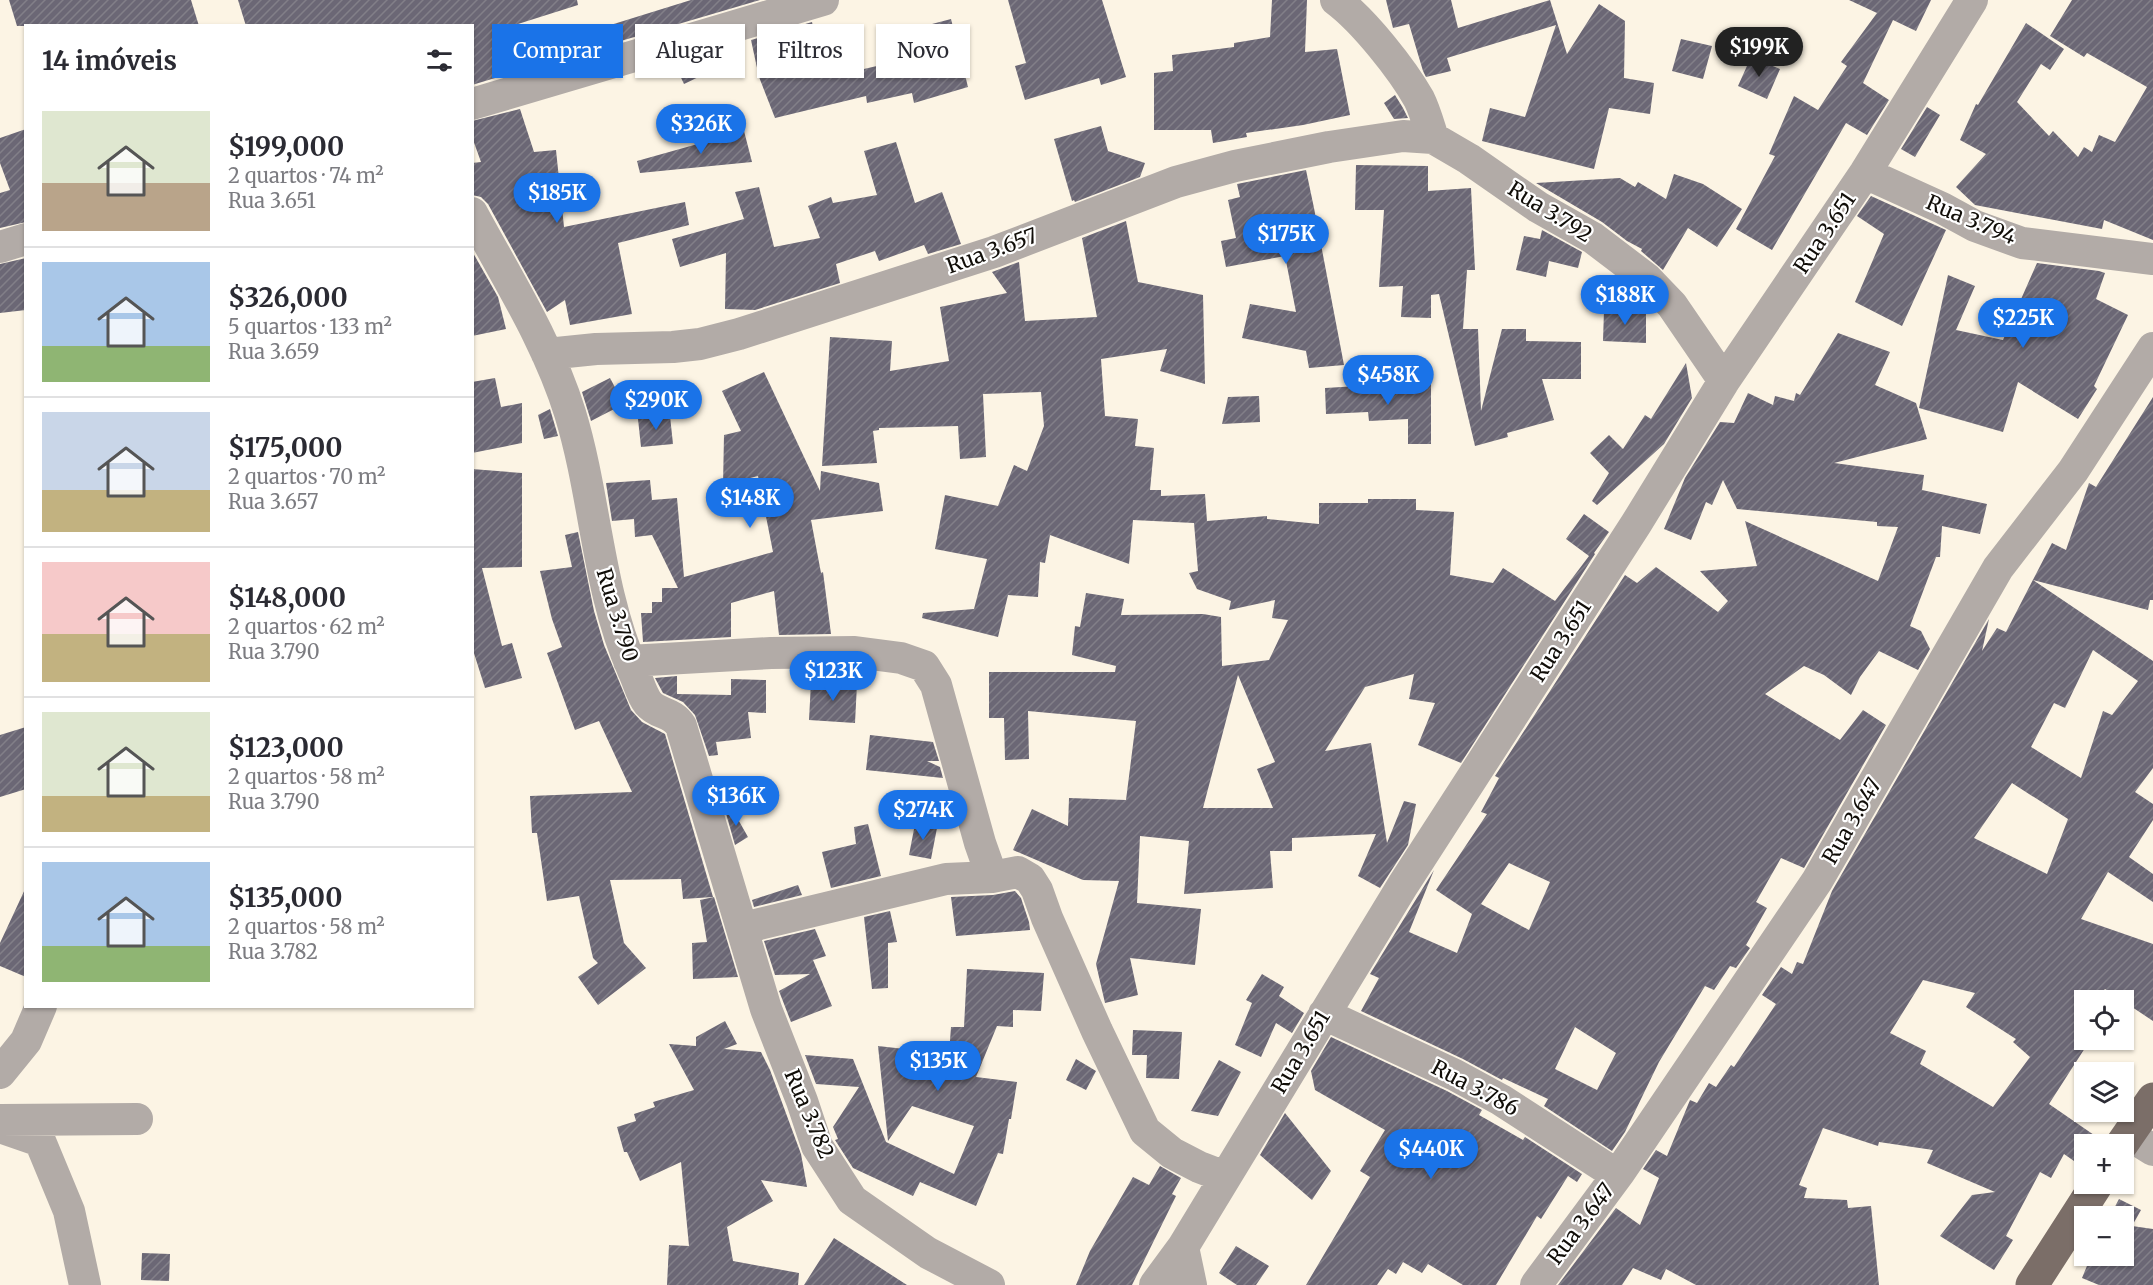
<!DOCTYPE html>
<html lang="pt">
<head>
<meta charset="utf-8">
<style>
  body { margin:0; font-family:Merriweather,serif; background:#f7f7f7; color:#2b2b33; height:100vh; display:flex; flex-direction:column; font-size:22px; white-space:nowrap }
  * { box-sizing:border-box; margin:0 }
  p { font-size:20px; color:#7c7c81 }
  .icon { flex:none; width:33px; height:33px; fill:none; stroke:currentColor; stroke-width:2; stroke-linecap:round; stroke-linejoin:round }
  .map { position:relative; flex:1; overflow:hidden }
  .sheet { position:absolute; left:24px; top:24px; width:450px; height:984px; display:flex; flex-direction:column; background:#fff; border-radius:0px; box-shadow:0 2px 4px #0004 }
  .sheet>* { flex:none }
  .guide { position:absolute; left:492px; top:24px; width:570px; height:54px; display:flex; gap:12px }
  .controls { position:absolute; left:2074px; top:990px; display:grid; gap:12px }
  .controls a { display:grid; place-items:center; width:60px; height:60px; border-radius:0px; background:#fff; box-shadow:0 2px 4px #0004; font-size:30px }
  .price { position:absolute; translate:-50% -51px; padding:0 14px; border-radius:21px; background:#1a73e8; color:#fff; font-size:20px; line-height:39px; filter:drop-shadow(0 2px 3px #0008) }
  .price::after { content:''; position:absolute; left:50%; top:36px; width:18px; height:14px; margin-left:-9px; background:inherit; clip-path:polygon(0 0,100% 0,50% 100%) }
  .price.active { background:#222; color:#fff }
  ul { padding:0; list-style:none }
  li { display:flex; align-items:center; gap:18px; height:150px; padding:0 18px }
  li+li { border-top:2px solid #e1e1e2 }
  li span { display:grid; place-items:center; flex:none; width:168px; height:120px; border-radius:0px; color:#555 }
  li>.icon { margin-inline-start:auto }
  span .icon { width:72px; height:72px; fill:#fffc; stroke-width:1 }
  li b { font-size:26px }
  h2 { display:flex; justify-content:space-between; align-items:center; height:72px; padding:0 18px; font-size:26px }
  .chip { padding:0 21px; border-radius:0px; background:#fff; box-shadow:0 2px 4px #0004; font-size:21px; line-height:54px }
  .chip.active { background:#1a73e8; color:#fff }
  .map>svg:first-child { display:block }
</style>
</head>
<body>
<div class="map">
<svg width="2153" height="1285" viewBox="0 0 2153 1285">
  <defs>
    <pattern id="building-hatch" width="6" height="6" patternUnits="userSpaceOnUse" patternTransform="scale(1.5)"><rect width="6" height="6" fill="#6b6775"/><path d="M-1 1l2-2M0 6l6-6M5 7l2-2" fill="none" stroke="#827f88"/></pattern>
  </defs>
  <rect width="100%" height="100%" fill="#fcf4e4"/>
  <path fill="url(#building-hatch)" fill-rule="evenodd" d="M9 0H191L199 26H17Z
    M238 0H577L578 5 518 24 532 67 472 85V26H246Z
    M691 0H760L580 53 575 36Z
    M1008 0H1102L1126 77 1101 85 1099 78 1025 100 1015 66 1026 63Z
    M1272 0H1307L1305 52 1337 49 1350 115 1303 125 1246 133 1247 137 1213 143 1211 130H1154V73L1173 71 1172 55 1234 47V43L1270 37Z
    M1386 0H1451L1458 28 1550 0 1567 54 1599 4 1625 21 1624 78 1654 83 1650 114 1609 108 1594 169 1482 141 1490 108 1525 117 1556 25 1447 58 1451 71 1426 77 1423 71 1409 24 1393 28Z
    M1849 0H1931L1916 31 1893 20 1863 83 1889 100 1867 135 1846 123 1772 250 1736 229 1775 156 1769 154 1794 96 1818 110 1847 66 1841 62 1877 13Z
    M2072 0H2153V240L2104 220 2102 229 1975 205 1956 187 1986 154 1960 140 1976 104 1978 105 2026 23 2064 49 2050 70 2041 64 2017 102 2049 136 2053 131 2078 157 2084 147 2092 152 2099 135 2115 142 2147 87 2087 53 2084 57 2050 36Z
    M951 19 968 87 914 103 912 93 867 103 866 96 775 118 759 77 751 40 812 22 825 78 920 56 913 29Z
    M1681 39 1712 46 1703 79 1672 71Z
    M698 56 707 73 684 84 674 63Z
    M1751 57 1780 69 1767 99 1738 86Z
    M1395 95 1403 108 1408 118 1394 119 1384 103Z
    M1927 107 1940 115 1915 157 1901 149Z
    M520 109 534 152 556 150 564 227 685 202 689 225 618 243 632 314 570 325 565 300 547 312 488 204 481 197 472 195V163L481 162 472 137V121Z
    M1101 126 1108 151 1145 163 1140 177 1075 202 1074 200 1072 201 1054 139Z
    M26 129V222L0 228V193L10 190 0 163V138Z
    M744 131 752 162 640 173 637 161Z
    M896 142 915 203 942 192 961 244 928 254 924 245 879 261 875 251 836 264 840 283 755 310 725 309 726 253 680 267 672 239 744 219 735 192 759 187 774 247 820 238 808 206 831 197 833 203 877 195 864 151Z
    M1356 165 1428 166V191L1471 188 1475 270H1467L1463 329H1478L1481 411 1502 329H1526V341L1581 342V379H1542L1554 420 1507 433 1508 437 1475 446 1439 294 1431 295V318L1401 317 1403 286 1379 287 1384 210H1355Z
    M1306 170 1314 208 1344 365 1309 368 1306 351 1242 338 1250 304 1296 312 1285 256 1226 267 1221 241 1236 238 1228 200 1240 197 1237 184Z
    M1674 174 1703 184 1742 209 1717 247 1688 228 1663 270 1641 251 1642 249 1627 241 1602 222 1536 183 1620 178 1635 187 1638 182 1666 199Z
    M1871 196 1946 230 1902 326 1855 302 1884 234 1857 216Z
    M1126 221 1138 282 1203 295 1205 384 1160 371 1167 349 1101 359 1105 416 1138 419 1135 446 1154 448 1150 490H1161V496L1205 494 1207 521 1267 516V519L1319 524V503H1368V499H1416V510L1454 512 1450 575 1493 583 1503 568 1555 601 1589 556 1566 539 1584 514 1609 532 1594 553 1595 554 1461 763 1418 745 1435 703 1409 699 1414 674 1365 687 1325 751 1371 743 1387 843 1404 801 1416 804 1408 845 1380 888 1358 876 1376 834 1292 838V851H1270L1273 888 1184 894 1189 841 1140 836 1137 903 1201 909 1195 965 1130 958 1138 995 1105 1003 1096 964 1119 881 1083 880 1013 850 1032 809 1068 826 1069 798 1126 800 1136 721 1028 711 1029 759 1005 760 1004 718H989V672H1115L1116 666 1072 655 1075 626 1080 627 1086 593 1124 599 1121 615 1203 614 1221 617 1222 666 1269 660 1288 620 1272 618 1275 600 1229 610 1231 601 1197 589 1189 573 1198 571 1194 523 1133 520 1129 564 1050 535 1045 563 1040 562 1038 597 1008 595 998 637 922 618 923 613 974 609 987 559 935 549 945 495 998 506 1014 465 1027 471 1044 426 1041 392 983 394 986 457 960 459 958 426 879 428V430L873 431 877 463 822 466 830 337 892 341 890 371 949 361 940 307 1007 293 992 272 1019 262 1025 321 1097 317 1082 238ZM1238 675 1275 762 1257 769 1273 808H1203Z
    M1542 230 1582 252 1578 268 1549 261 1546 277 1516 270 1524 236 1540 239Z
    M472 251 498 297 506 329 472 336Z
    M26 258V310L0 313V264Z
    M2037 263 2099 271 2105 273 2096 299 2128 315 2094 386 2097 389 2078 419 2018 382 2003 432 1919 408 1948 275 1975 286 1956 330 2003 340Z
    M1604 310 1646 311V343L1603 341Z
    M1838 333 1890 352 1875 385 1916 403 1927 439 1834 463 1924 475 1922 490 1987 504 1980 534 1942 526 1940 557H1936L1910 626 1921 631 1930 649 1918 670 1879 651 1860 677 1851 695 1824 675 1804 666 1765 694 1840 740 1863 710 1886 725 1804 868 1781 858 1756 902 1767 908 1746 945 1750 948 1736 968 1730 966 1714 990 1705 986 1659 1062 1625 1132 1612 1151 1544 1106 1548 1099 1503 1078 1502 1080 1463 1059 1361 1011 1379 978 1370 974 1434 870 1409 932 1457 953 1472 914 1436 890 1487 814 1481 812 1499 778 1495 776 1625 575 1637 583 1656 567 1718 612 1728 601 1700 571 1757 566 1745 521 1878 581 1898 527 1877 526V522L1737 509 1723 480 1712 505 1706 502 1691 540 1664 529 1685 478 1720 422 1734 423 1748 393 1773 405 1775 396 1794 401 1796 393 1800 395ZM1509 863 1550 882 1529 930 1481 904ZM1575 1027 1616 1053 1597 1090 1555 1069Z
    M1686 363 1692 398 1664 444 1597 505 1592 501 1609 473 1590 453 1609 435 1623 449 1645 415 1651 419Z
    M764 372 820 491 821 471 879 483 883 511 811 520 821 573 823 572 831 634 779 635 774 591 731 603V637L643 642 641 613H652V602H662V588H678L652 535 635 537 634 519 612 521 606 483 650 480 652 500 677 498 684 577 773 552 758 476 723 485 724 435 741 431 722 391Z
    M495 378 501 407 522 403V443L472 453V382Z
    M610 378 624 404 591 421 582 392Z
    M1431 383V444H1408V419L1369 421 1368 412 1326 414 1325 388 1358 386V388H1365Z
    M1259 396 1260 422 1222 424 1228 397Z
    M2153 397V600H2150L2148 610 2033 580 2153 661V768L2135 792 2153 804V820L2129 857 2153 874V902L2108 872 2081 919 2153 944V1021L2105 989 2095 1000H2085V1048L2049 1104 2094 1135 2074 1161 2064 1154 2051 1178 2040 1172 2006 1236 2013 1240 1994 1270 1940 1236 1972 1195 1995 1192 1927 1163 1933 1150 1879 1142 1878 1146 1823 1128 1799 1185 1807 1188 1804 1198 1847 1200 1848 1208 1871 1206 1879 1285H1696L1666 1269 1661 1280 1633 1268 1622 1285H1558L1616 1208 1640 1225 1659 1178 1643 1169 1656 1150 1667 1156 1690 1100 1697 1103 1709 1083 1716 1087 1731 1065 1734 1067 1776 1004 1762 995 1781 967 1792 974 1797 962 1803 964 1832 891 1989 619 1982 651 1997 628 2006 632 2052 543 2066 550 2089 483 2096 487ZM2093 650 2138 681 2112 715 2103 711 2081 778 2031 747 2054 703 2065 708ZM2012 783 2068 819 2047 874 1974 838ZM1923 980 1975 993 1966 1007 2016 1039 2013 1042 2030 1057 1993 1107 1920 1064 1926 1051 1890 1033Z
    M550 409 558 436 544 439 538 415Z
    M670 416 673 444 641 447 638 419Z
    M472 469 522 473V567L482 568 502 646 512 643 522 678 485 688 472 647Z
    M578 532 594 611 604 645 631 710 642 722 665 734 713 897 683 899 681 879 610 880 624 943 646 968 598 1005 578 977 598 963 593 958 579 896 547 901 537 833H532L530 796 632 792 599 721 575 730 547 653 562 647 552 619 540 571 572 567 565 535Z
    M677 676V694L731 695V679L766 680V713L748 712 751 738 716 742 718 755 709 756 695 715 683 702 663 693 655 678Z
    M811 682 857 684 855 723 809 720Z
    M26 727V789L0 797V735Z
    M870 735 933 742 939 761H927L940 767 943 778 866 770Z
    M731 807 748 837 735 845 725 810Z
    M868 824 881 876 831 888 822 852 856 844 854 827Z
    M915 824 937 828 931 859 909 855Z
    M798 885 802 895 754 907 752 900Z
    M26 887V977L0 966V943Z
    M1015 891 1021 898 1029 922 1030 930 956 936 951 897 993 895Z
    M714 897 738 977 693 979 692 943 707 942 700 900Z
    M890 911 897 942 888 943V988L872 989 864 917Z
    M815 929 826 956 813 960 832 1006 791 1022 779 991 810 974 775 975 764 941Z
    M967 969 1044 973 1041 1011 1013 1010V1027L997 1026 976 1077 1017 1082 1011 1119H1009L1003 1154 998 1153 976 1206 920 1182 913 1196 853 1168 835 1140 838 1139 833 1127 859 1087 816 1084 805 1055 853 1059 886 1142 954 1174 974 1126 912 1106 888 1141 878 1046 949 1054 951 1027H964Z
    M1262 974 1284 987 1279 996 1304 1013 1292 1033 1276 1023 1261 1057 1235 1045 1252 1003 1246 1000Z
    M725 1021 737 1044 724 1049 761 1052 770 1070 801 1154 807 1187 761 1180 773 1201 727 1227 733 1261 799 1273 798 1285H667L669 1245 689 1246 681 1162 640 1181 627 1152H624L617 1127 636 1121 634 1114 655 1107 653 1102 694 1090 669 1044 696 1046V1037Z
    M1133 1030 1182 1032 1179 1079 1146 1078 1147 1055H1132Z
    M1331 1037 1447 1091 1482 1110 1479 1115 1523 1140 1525 1137 1582 1174 1577 1182 1568 1176 1541 1219 1537 1216 1496 1285H1463L1428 1264 1422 1273 1403 1262 1396 1274 1388 1269 1377 1285H1306L1370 1177 1360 1171 1385 1130 1315 1090 1311 1071Z
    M1076 1059 1096 1071 1086 1090 1066 1080Z
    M1219 1060 1241 1072 1218 1116 1191 1111Z
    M1285 1113 1331 1171 1312 1200 1260 1155Z
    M1160 1166 1181 1178 1172 1194 1176 1196 1132 1285H1076L1090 1251 1133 1177 1149 1185Z
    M2119 1199 2141 1210 2132 1226 2153 1229V1285H2099L2082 1278 2091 1256H2124V1216H2110Z
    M834 1238 907 1285H804Z
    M1236 1246 1269 1266 1256 1285H1237L1219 1273Z
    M142 1253 170 1254 169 1281 141 1280Z"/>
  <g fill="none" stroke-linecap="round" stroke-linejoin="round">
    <path stroke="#b2aba7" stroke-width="32" d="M1336 0C1364 21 1402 69 1419 99 1425 111 1429 126 1433 138
      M472 104 823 0
      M1865 173 1942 208 1975 226 2022 243 2153 259
      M472 213C507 278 548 342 570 413 596 498 597 588 633 670 638 680 641 694 648 703 658 715 672 711 681 726L766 1009 802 1101 817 1146 852 1200 928 1253 989 1285
      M0 247 26 239
      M547 354 596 349 673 347 700 344 739 334 994 252 1176 182 1235 166 1329 147 1403 136 1433 138 1469 159 1538 207 1593 238 1647 279 1672 305 1724 381
      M629 661 771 653 855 652 901 658 924 666 936 685 980 843 992 877 1018 872 1030 879 1037 890 1047 918 1097 1031 1145 1131 1172 1153 1199 1167 1225 1177
      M743 928 946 879 992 877
      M1324 1014 1455 1075 1501 1100 1617 1175
      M0 1073 26 1041 41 1006
      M1 1120 137 1119
      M0 1127 40 1141 69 1211 85 1285
      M2129 1135 2153 1150
      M1183 1247 1191 1285
      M1155 1285 1183 1247 1403 885 1636 524 1724 381 1865 173 1972 0
      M1536 1285 1619 1173 1817 881 1998 568 2073 471 2153 348"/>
    <path stroke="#7b6e68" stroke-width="33" d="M2122 1144 2153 1099
      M2032 1285 2097 1184"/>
  </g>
  <g text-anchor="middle" stroke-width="4.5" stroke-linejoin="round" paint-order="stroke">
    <g font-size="21" fill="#100d08" stroke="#fff">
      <text transform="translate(1550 212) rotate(32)" y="7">Rua 3.792</text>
      <text transform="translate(1971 220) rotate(23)" y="7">Rua 3.794</text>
      <text transform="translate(1825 233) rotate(-56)" y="7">Rua 3.651</text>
      <text transform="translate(992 251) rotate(-20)" y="7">Rua 3.657</text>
      <text transform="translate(617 615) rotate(73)" y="7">Rua 3.790</text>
      <text transform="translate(1561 641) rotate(-57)" y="7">Rua 3.651</text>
      <text transform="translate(1852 821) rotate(-60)" y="7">Rua 3.647</text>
      <text transform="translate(1301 1052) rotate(-59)" y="7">Rua 3.651</text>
      <text transform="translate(1475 1088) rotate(28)" y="7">Rua 3.786</text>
      <text transform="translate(809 1114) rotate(67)" y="7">Rua 3.782</text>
      <text transform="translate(1581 1224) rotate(-53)" y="7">Rua 3.647</text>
    </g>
  </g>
</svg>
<div class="controls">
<a><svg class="icon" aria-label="locate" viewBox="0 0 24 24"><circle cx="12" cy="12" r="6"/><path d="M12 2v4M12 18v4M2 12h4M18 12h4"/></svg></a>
<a><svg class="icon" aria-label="layers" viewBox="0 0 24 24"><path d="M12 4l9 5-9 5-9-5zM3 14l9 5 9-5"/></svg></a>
<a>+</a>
<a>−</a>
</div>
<b class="price active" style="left:1759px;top:78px">$199K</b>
<b class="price" style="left:701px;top:155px">$326K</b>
<b class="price" style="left:557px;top:224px">$185K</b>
<b class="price" style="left:1286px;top:265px">$175K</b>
<b class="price" style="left:1625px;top:326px">$188K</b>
<b class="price" style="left:2023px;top:349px">$225K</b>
<b class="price" style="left:1388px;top:406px">$458K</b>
<b class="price" style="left:656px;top:431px">$290K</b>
<b class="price" style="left:750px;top:529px">$148K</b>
<b class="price" style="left:833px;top:702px">$123K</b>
<b class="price" style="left:736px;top:827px">$136K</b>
<b class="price" style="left:923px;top:841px">$274K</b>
<b class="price" style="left:938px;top:1092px">$135K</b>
<b class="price" style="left:1431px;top:1180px">$440K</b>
<div class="guide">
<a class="chip active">Comprar</a>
<a class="chip">Alugar</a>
<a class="chip">Filtros</a>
<a class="chip">Novo</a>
</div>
<section class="sheet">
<h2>14 imóveis<svg class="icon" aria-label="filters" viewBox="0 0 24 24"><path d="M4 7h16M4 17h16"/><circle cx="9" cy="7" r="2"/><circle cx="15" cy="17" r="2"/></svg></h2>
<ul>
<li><span style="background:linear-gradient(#dfe7d0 60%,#b9a48a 0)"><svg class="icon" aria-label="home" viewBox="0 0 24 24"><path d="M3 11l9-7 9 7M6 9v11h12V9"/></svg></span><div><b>$199,000</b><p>2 quartos · 74 m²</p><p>Rua 3.651</p></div></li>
<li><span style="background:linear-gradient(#a9c7e8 70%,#8fb573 0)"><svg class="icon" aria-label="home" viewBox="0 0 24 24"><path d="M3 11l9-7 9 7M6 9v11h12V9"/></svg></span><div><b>$326,000</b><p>5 quartos · 133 m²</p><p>Rua 3.659</p></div></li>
<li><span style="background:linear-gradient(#c9d6e8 65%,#c2b280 0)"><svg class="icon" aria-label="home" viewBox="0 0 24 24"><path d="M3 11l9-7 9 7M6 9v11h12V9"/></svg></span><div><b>$175,000</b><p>2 quartos · 70 m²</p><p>Rua 3.657</p></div></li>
<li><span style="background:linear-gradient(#f6c9c9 60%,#c2b280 0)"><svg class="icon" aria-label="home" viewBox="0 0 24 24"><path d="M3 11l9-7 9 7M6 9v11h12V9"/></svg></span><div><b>$148,000</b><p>2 quartos · 62 m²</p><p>Rua 3.790</p></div></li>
<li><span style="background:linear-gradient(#dfe7d0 70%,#c2b280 0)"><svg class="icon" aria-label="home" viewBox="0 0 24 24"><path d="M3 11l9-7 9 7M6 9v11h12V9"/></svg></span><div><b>$123,000</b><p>2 quartos · 58 m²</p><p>Rua 3.790</p></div></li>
<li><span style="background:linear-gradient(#a9c7e8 70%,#8fb573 0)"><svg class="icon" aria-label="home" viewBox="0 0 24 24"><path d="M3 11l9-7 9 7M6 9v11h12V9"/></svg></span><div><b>$135,000</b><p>2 quartos · 58 m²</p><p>Rua 3.782</p></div></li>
</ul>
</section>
</div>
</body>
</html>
